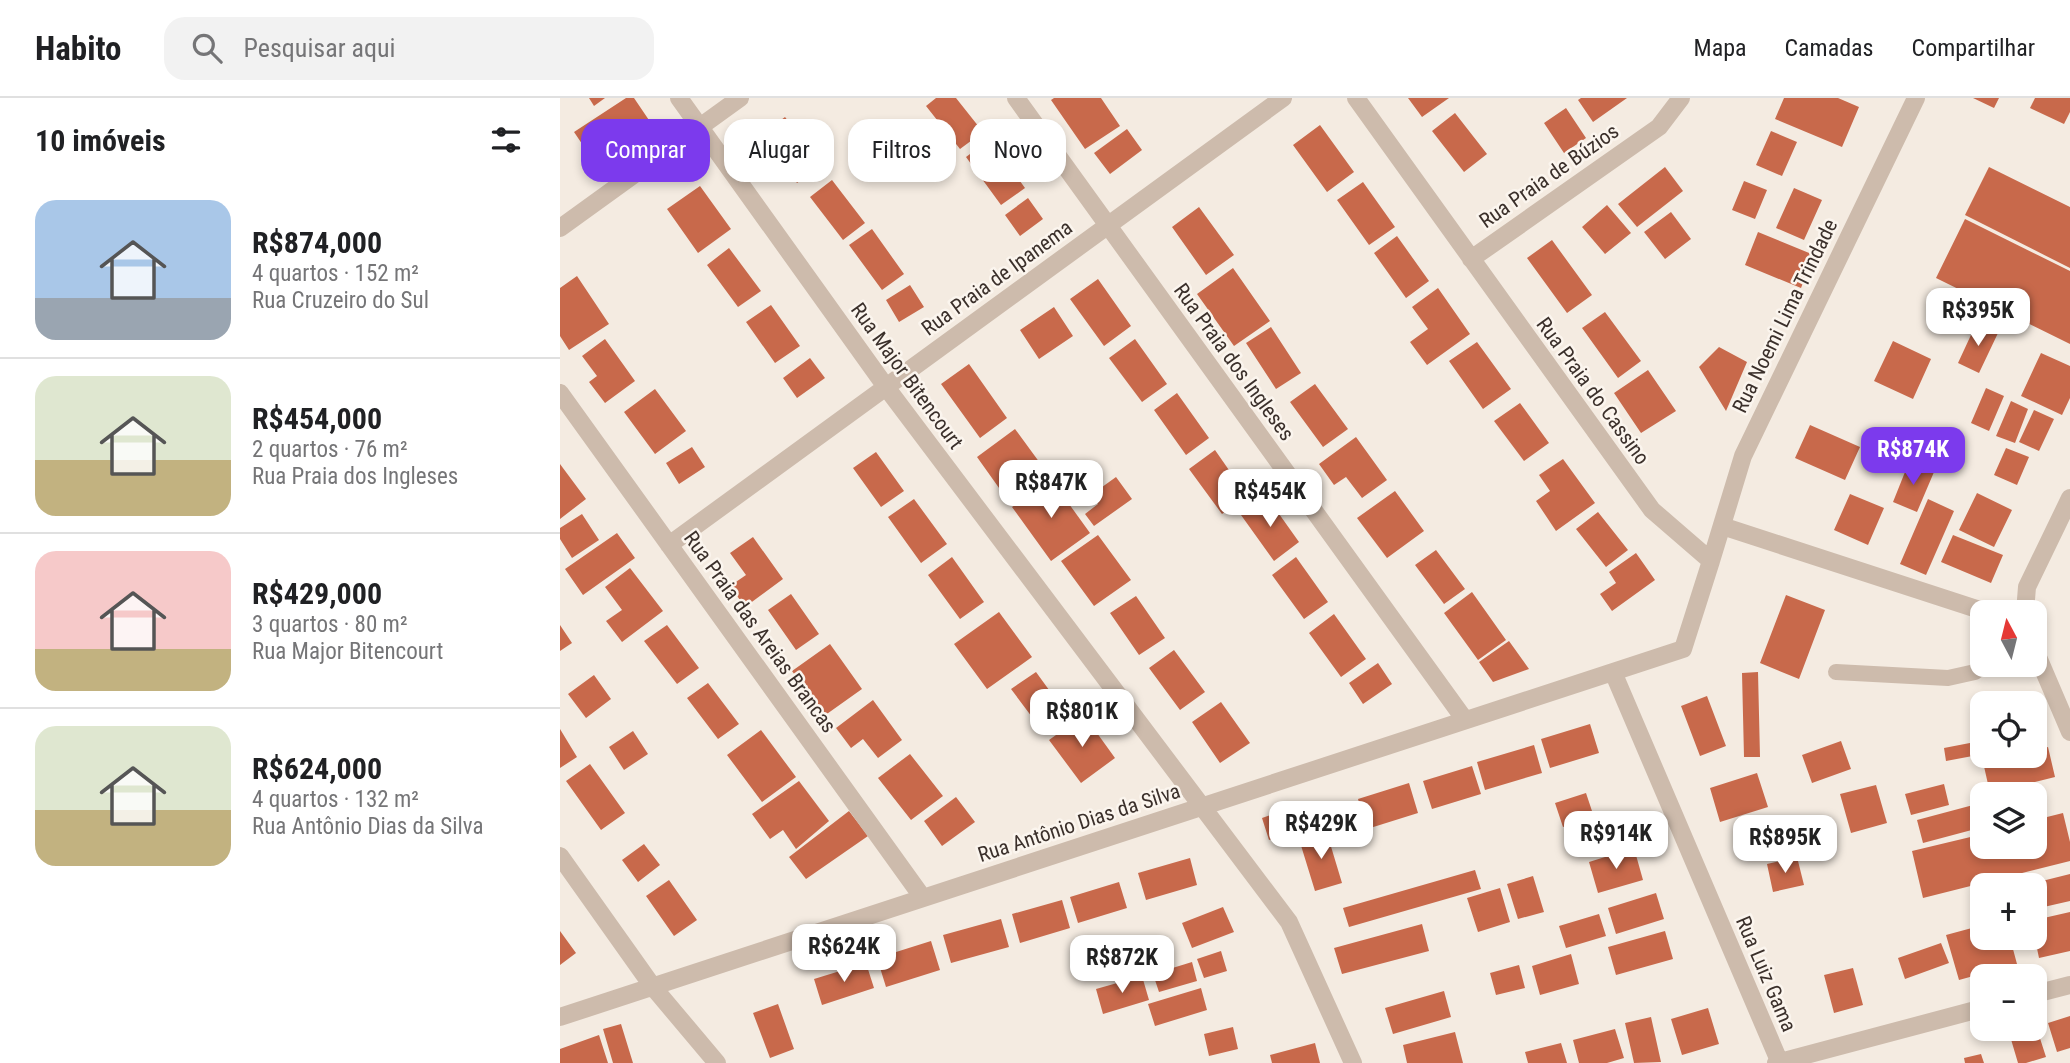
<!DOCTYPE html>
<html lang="pt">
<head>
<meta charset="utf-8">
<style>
  body { margin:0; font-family:"Roboto Condensed",sans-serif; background:#f2f2f2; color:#202124; height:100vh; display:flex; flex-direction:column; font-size:26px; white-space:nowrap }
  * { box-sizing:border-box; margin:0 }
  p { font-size:23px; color:#757577 }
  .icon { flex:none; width:38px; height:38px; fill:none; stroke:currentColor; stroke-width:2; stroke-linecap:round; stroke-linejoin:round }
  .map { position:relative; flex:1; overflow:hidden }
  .panel { display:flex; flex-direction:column; background:#fff; width:560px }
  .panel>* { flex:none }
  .banner { position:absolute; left:21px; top:21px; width:665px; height:63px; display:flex; gap:14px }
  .needle { width:46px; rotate:353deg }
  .tools { position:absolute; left:1410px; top:502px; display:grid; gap:14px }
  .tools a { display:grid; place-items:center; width:77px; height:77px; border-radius:14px; background:#fff; box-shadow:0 4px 10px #0003; font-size:35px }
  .price { position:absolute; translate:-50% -60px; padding:0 16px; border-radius:14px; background:#fff; color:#222; font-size:23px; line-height:46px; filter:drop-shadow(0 2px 4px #0008) }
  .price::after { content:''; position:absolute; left:50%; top:42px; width:21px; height:16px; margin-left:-10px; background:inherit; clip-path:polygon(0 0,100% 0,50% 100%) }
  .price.on { background:#7c3aed; color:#fff }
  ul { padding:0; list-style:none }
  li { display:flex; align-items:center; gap:21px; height:175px; padding:0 35px }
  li+li { border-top:2px solid #e0e0e0 }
  li span { display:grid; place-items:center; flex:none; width:196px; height:140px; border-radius:21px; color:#555 }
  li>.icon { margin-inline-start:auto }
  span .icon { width:84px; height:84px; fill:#fffc; stroke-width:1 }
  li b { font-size:30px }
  h2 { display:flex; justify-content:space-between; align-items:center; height:84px; padding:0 35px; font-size:30px }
  .chip { padding:0 24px; border-radius:21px; background:#fff; box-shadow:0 4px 10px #0003; font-size:24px; line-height:63px }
  .chip.on { background:#7c3aed; color:#fff }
  header { display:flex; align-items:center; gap:42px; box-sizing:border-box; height:98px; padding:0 35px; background:#fff; border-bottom:2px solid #e0e0e0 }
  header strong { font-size:33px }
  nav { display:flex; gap:38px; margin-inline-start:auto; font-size:24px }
  .search { width:490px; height:63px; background:#f2f2f2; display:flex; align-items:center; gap:18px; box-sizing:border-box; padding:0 24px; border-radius:21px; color:#757577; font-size:26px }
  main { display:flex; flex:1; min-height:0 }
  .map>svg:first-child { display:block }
</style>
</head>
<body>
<header>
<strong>Habito</strong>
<div class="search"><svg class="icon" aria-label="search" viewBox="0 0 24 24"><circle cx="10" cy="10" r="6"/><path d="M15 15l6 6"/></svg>Pesquisar aqui</div>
<nav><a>Mapa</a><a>Camadas</a><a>Compartilhar</a></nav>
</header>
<main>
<section class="panel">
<h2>10 imóveis<svg class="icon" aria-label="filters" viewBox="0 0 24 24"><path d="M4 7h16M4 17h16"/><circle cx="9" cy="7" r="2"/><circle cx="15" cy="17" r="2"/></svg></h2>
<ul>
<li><span style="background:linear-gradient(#a9c7e8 70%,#9aa5b1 0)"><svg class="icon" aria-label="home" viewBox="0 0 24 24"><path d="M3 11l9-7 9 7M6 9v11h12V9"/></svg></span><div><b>R$874,000</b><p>4 quartos · 152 m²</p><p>Rua Cruzeiro do Sul</p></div></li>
<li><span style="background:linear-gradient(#dfe7d0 60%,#c2b280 0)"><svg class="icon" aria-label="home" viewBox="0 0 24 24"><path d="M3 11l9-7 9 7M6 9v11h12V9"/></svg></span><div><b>R$454,000</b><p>2 quartos · 76 m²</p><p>Rua Praia dos Ingleses</p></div></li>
<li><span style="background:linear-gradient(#f6c9c9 70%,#c2b280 0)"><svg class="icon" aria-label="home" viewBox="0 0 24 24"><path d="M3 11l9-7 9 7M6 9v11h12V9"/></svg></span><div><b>R$429,000</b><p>3 quartos · 80 m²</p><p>Rua Major Bitencourt</p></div></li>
<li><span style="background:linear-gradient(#dfe7d0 60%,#c2b280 0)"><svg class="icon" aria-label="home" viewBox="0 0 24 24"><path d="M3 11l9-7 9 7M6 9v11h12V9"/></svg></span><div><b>R$624,000</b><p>4 quartos · 132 m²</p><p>Rua Antônio Dias da Silva</p></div></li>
</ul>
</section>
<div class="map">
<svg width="1510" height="965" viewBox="0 0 1510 965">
  <rect width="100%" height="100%" fill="#f4ebe1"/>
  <path fill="#c8694b" d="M29 0H45L34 8Z
    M66 0H74L95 31 37 68 14 34Z
    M376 0H396L423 34 400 51 366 8Z
    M494 0H541L560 28 525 51 491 2Z
    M848 0H889L862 19Z
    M1021 0H1067L1033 24 1018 2Z
    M1224 0H1278L1299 9 1282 49 1215 21Z
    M1413 0H1439L1434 10Z
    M1475 0H1510V14L1504 26 1470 10Z
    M1006 10 1026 40 1004 55 984 25Z
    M895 15 927 56 904 74 872 33Z
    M225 19 262 66 237 85 201 37Z
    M760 27 794 74 767 94 733 47Z
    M567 31 582 52 550 76 534 55Z
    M1211 33 1237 44 1222 78 1196 67Z
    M430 41 465 90 441 107 406 59Z
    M1105 69 1123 93 1077 129 1058 106Z
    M1429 69 1510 109V170L1405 117Z
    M272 82 305 125 283 142 250 99Z
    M1184 83 1207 92 1195 121 1172 112Z
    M803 84 835 129 809 147 777 102Z
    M140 88 171 131 138 155 107 111Z
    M1234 90 1262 102 1244 142 1216 130Z
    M468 100 483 121 460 138 445 117Z
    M1047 107 1071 135 1045 156 1022 129Z
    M639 109 674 157 646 177 612 129Z
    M1111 114 1131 141 1105 161 1084 134Z
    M1405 121 1510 173V246L1376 180Z
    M312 131 344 176 322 192 289 147Z
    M1198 134 1254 157 1241 190 1185 167Z
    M837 138 869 183 846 200 814 155Z
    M992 142 1032 197 1007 215 967 160Z
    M169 150 201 193 178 209 147 167Z
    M673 170 710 223 674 248 637 196Z
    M17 178 49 226 9 252 0 238V190Z
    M538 181 571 228 544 248 510 201Z
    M350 187 364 209 339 224 326 202Z
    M878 190 910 236 867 267 850 244 868 231 852 209Z
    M211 207 240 248 215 265 186 224Z
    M494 209 513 238 479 261 460 232Z
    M1045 214 1081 263 1058 280 1022 230Z
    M1417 224 1438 235 1419 275 1398 265Z
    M711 229 741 275 716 291 686 245Z
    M45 241 75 283 45 305 29 284 37 278 22 258Z
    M575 241 607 286 582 304 549 260Z
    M1333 243 1371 261 1353 301 1314 283Z
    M917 244 951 291 923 311 889 263Z
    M1159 249 1187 264 1166 313 1139 269Z
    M1481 255 1510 268V300L1502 317 1461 298Z
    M250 260 265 280 237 300 223 280Z
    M409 266 447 320 420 340 381 286Z
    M1088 272 1116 313 1081 335 1054 295Z
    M755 286 788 331 763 349 730 304Z
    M1426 290 1444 298 1429 333 1411 325Z
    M95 291 126 333 95 356 64 314Z
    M617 295 649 340 626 357 594 312Z
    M1451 303 1468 311 1455 345 1436 338Z
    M960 305 989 345 964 363 934 323Z
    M1474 312 1494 321 1479 353 1459 344Z
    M1250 327 1300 349 1285 382 1235 360Z
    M455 331 488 376 449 404 417 359Z
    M796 339 827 382 802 400 786 379 774 387 759 366Z
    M132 349 145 369 119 386 106 365Z
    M1446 350 1469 359 1457 387 1434 377Z
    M655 352 687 398 662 416 629 371Z
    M316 354 344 393 321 409 293 370Z
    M1003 361 1035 405 996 433 976 403 990 393 979 377Z
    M1349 364 1374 374 1357 414 1333 404Z
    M0 366 26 401 0 421Z
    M556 379 572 401 534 428 525 416 538 406 531 397Z
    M491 381 530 435 491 463 452 409Z
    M835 393 864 433 827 460 797 420Z
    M1417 395 1452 412 1434 449 1399 432Z
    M1290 396 1324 410 1308 447 1274 432Z
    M707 399 739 444 714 463 681 417Z
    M354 401 387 446 361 465 328 419Z
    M1368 401 1394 413 1366 477 1340 466Z
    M1038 414 1068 452 1046 469 1016 431Z
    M22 416 39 442 12 460 0 441V430Z
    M57 435 75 460 23 497 5 471Z
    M538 437 571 482 534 508 501 463Z
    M1393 437 1443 457 1431 485 1381 464Z
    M193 439 223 481 185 509 170 488 186 477 170 455Z
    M876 452 905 491 884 506 855 467Z
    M1076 455 1095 482 1052 513 1040 496 1056 485 1049 474Z
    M392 459 424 504 400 521 368 477Z
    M736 459 768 504 744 521 712 477Z
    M70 470 103 513 62 544 46 523 62 512 45 489Z
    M912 494 946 542 918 562 884 515Z
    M231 496 259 536 236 552 208 512Z
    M1226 497 1265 512 1239 581 1200 565Z
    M576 498 605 540 579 557 550 515Z
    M439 514 472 559 427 591 394 546Z
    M774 516 806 561 781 579 749 535Z
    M0 527 12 545 0 553Z
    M107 527 139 570 117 586 84 543Z
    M949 543 969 571 933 584 919 564Z
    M270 546 302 591 264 618 232 573Z
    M614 552 645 594 620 612 589 570Z
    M818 565 832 586 803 606 789 585Z
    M476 574 505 614 481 631 451 591Z
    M1198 574 1200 659H1184L1182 575Z
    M34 577 51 601 26 620 8 596Z
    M148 585 179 626 158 641 127 600Z
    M1147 598 1166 648 1140 658 1121 608Z
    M313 602 342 642 318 660 303 641 291 650 276 630Z
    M661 604 690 645 660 665 632 624Z
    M524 617 555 660 521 685 489 642Z
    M1030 626 1039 655 990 670 981 641Z
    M0 631 17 659 0 670Z
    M201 632 236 679 202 704 167 657Z
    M73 633 88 656 64 672 49 649Z
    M1281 643 1291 671 1252 685 1242 657Z
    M1415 644 1418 657 1386 663 1384 650Z
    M974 647 982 675 925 692 917 664Z
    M1488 649 1495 679 1430 695 1423 664 1448 658H1475V652Z
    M350 656 383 698 351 722 318 680Z
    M30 666 65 715 41 732 6 683Z
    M912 668 921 696 872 711 863 683Z
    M1197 675 1208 709 1160 724 1150 690Z
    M239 683 269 723 236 751 223 732 210 741 192 716Z
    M849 685 858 715 807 731 798 701Z
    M1384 686 1389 707 1351 717 1345 696Z
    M1316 687 1327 725 1291 735 1280 696Z
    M1026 695 1034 719 1003 729 995 705Z
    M396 699 415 724 382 748 364 723Z
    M751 703 759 725 709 742 702 720Z
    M1417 706 1423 729 1363 745 1357 722Z
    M289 713 308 738 246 781 229 759Z
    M1503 715 1510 744V763L1363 800 1352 753 1423 736V749H1475V722Z
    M766 732 782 785 755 793 739 741Z
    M84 746 100 767 78 784 62 762Z
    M1074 750 1083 782 1038 795 1029 764Z
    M1237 759 1244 787 1213 794 1207 766Z
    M630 760 637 787 586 802 578 775Z
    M915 772 921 791 789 829 783 810Z
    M1510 776V803L1475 811V788L1466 787Z
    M973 778 984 814 958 821 947 786Z
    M109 782 137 822 114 838 86 798Z
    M559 784 567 810 518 825 510 799Z
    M940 790 950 824 918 834 907 800Z
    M1096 795 1104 821 1056 836 1048 810Z
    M502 802 510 830 460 845 452 816Z
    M663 809 674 834 632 850 622 825Z
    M1510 814V853L1479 860 1475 841V822Z
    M1039 816 1046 838 1006 850 999 828Z
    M441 821 449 849 391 865 383 837Z
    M862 826 869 853 782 876 774 850Z
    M1423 827V840H1450L1457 866 1399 882 1386 837Z
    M0 833 16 855 0 867Z
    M1105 833 1113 861 1056 877 1048 849Z
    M371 843 380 872 326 889 317 860Z
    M1381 845 1389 865 1345 881 1338 860Z
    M661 853 667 873 644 880 637 861Z
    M1011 856 1019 886 980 897 972 868Z
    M632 864 637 883 599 894 593 876Z
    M306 865 314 890 262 907 254 881Z
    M959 867 965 890 936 897 930 875Z
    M1293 870 1303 907 1274 915 1264 877Z
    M582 878 589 902 543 916 536 891Z
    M641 890 647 912 595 928 588 906Z
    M884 893 891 919 833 936 825 910Z
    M218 906 234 951 210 960 193 915Z
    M1148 910 1159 946 1122 957 1111 921Z
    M1510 918V950L1497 954 1488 925Z
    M1091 919 1101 964 1074 965 1065 925Z
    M61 926 73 965H53L43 931Z
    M673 929 678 951 649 958 644 936Z
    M1055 931 1064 960 1047 965H1019L1013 942Z
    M1473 931H1477L1486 959 1466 965H1458L1450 938Z
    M895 934 903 965H847L843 947Z
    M39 937 48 965H0V951Z
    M755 945 760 965H712L710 957Z
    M1001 945 1007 965H968L965 954Z
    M1421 956 1424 965H1405L1404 960Z"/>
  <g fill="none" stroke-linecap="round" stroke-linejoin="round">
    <path stroke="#cdbbac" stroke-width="16" d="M1276 574 1388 580 1415 574 1425 567"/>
    <path stroke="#cdbbac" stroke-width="18" d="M119 0 326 289 729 824 793 965
      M456 0 905 622
      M0 130 180 0
      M911 161 1099 29 1121 0
      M0 295 363 800
      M1162 428 1426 514
      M109 447 723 0
      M1151 463 1183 358 1356 0
      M1465 514 1467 489 1510 400
      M1475 552 1510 634
      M1053 574 1220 965
      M0 758 93 889 157 965
      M1475 896 1510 887
      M0 919 1123 551 1151 463 1092 412 796 0
      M1216 965 1423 910"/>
  </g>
  <g text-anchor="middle" stroke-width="5" stroke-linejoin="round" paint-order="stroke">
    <g font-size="21" fill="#3b302b" stroke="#fbf5ee">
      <text transform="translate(989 78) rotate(-35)" y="7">Rua Praia de Búzios</text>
      <text transform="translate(437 180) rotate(-36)" y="7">Rua Praia de Ipanema</text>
      <text transform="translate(1225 218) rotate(-64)" y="7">Rua Noemi Lima Trindade</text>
      <text transform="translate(674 264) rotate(54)" y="7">Rua Praia dos Ingleses</text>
      <text transform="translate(347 278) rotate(54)" y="7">Rua Major Bitencourt</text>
      <text transform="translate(1033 293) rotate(54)" y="7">Rua Praia do Cassino</text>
      <text transform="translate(200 534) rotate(54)" y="7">Rua Praia das Areias Brancas</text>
      <text transform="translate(519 725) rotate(-18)" y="7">Rua Antônio Dias da Silva</text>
      <text transform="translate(1206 876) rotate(67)" y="7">Rua Luiz Gama</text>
    </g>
  </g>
</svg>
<div class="tools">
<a><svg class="needle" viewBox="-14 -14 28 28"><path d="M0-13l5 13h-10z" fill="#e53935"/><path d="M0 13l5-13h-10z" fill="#757577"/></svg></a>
<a><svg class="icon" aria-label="locate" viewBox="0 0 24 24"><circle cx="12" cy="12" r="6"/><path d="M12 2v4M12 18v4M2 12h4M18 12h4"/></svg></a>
<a><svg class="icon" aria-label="layers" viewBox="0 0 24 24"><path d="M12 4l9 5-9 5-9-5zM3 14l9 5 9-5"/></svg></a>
<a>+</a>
<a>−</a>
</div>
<b class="price" style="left:1418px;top:250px">R$395K</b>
<b class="price on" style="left:1353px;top:389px">R$874K</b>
<b class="price" style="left:491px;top:422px">R$847K</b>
<b class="price" style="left:710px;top:431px">R$454K</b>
<b class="price" style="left:522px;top:651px">R$801K</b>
<b class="price" style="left:761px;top:763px">R$429K</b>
<b class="price" style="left:1056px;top:773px">R$914K</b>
<b class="price" style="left:1225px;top:777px">R$895K</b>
<b class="price" style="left:284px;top:886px">R$624K</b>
<b class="price" style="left:562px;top:897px">R$872K</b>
<div class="banner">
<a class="chip on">Comprar</a>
<a class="chip">Alugar</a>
<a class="chip">Filtros</a>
<a class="chip">Novo</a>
</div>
</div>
</main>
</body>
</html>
